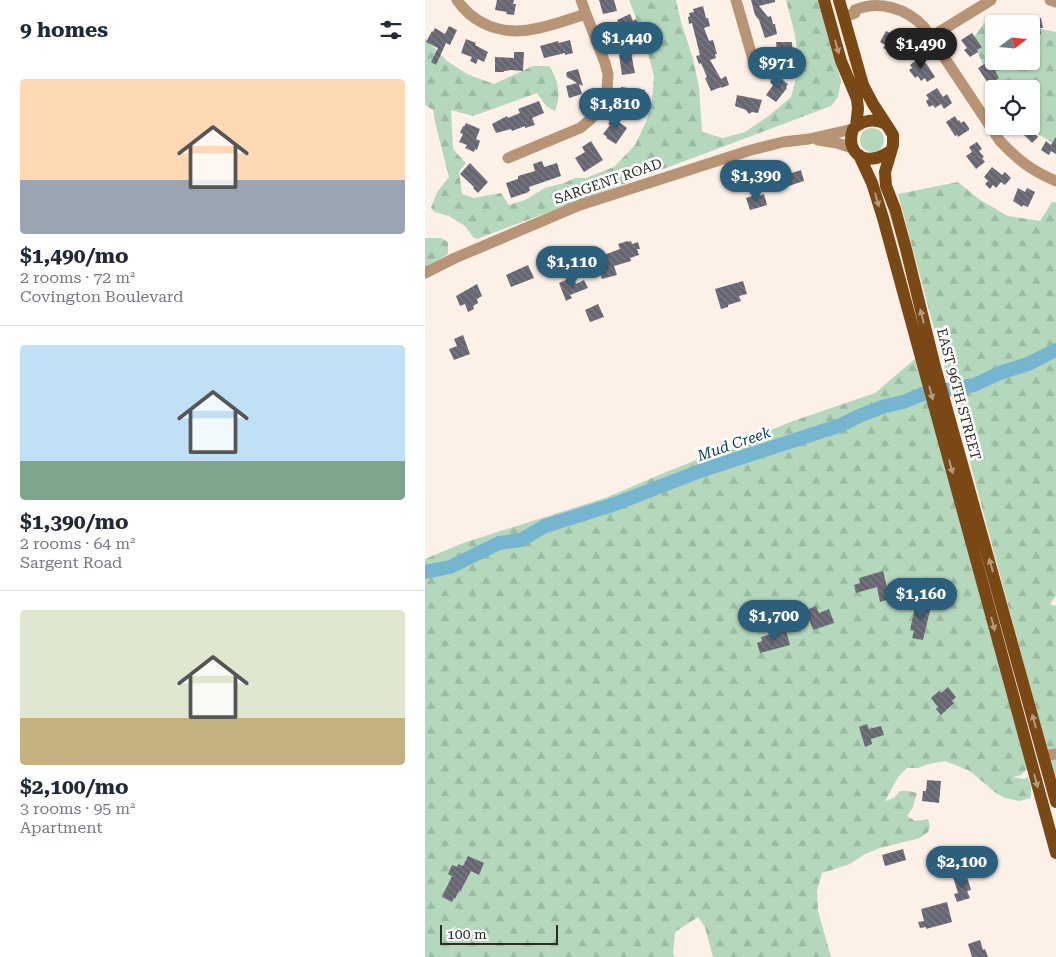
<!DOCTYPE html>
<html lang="en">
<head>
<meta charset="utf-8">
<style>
  body { margin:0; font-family:"Roboto Serif",serif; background:#f2f2f3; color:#1f2937; height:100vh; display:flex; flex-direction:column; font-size:19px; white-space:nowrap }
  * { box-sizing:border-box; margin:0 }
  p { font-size:16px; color:#747a83 }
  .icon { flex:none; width:28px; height:28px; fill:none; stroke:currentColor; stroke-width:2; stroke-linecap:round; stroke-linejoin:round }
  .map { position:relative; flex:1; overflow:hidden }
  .drawer { display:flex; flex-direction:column; background:#fff; width:425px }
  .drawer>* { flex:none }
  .needle { width:32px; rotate:74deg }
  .controls { position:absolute; left:560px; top:15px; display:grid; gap:10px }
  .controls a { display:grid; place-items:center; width:55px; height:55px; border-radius:5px; background:#fff; box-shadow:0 1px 4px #0004; font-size:25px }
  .scale { position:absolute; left:15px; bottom:12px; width:118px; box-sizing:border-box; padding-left:5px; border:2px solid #2e2a26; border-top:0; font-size:14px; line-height:18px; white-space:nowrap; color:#2e2a26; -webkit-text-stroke:4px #fff; paint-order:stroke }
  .price { position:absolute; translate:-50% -42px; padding:0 11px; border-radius:18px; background:#2b5f7b; color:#fff; font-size:16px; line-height:32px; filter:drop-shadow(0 1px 2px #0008) }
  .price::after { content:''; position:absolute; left:50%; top:30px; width:15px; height:11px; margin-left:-8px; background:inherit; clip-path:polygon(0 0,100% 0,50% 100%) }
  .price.selected { background:#222; color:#fff }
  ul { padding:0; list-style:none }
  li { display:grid; align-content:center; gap:10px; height:265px; padding:0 20px }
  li+li { border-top:1px solid #e0e1e3 }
  li span { display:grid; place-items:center; height:155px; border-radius:5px; color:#555 }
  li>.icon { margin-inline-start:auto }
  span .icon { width:90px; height:90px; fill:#fffc; stroke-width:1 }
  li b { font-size:21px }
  h2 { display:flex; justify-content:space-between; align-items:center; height:60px; padding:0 20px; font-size:21px }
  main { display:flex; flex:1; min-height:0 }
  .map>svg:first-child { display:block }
</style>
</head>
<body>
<main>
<section class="drawer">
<h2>9 homes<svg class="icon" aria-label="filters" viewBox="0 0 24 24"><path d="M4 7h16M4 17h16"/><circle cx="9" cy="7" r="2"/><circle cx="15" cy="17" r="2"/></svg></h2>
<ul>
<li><span style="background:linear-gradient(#ffd9b3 65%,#9aa5b1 0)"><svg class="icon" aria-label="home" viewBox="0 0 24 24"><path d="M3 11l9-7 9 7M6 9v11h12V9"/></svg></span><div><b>$1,490/mo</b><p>2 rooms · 72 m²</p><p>Covington Boulevard</p></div></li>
<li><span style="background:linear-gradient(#bfe0f5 75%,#7fa58c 0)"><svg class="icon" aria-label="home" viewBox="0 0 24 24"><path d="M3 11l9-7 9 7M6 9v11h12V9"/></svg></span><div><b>$1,390/mo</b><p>2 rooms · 64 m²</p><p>Sargent Road</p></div></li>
<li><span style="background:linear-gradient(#dfe7d0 70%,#c2b280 0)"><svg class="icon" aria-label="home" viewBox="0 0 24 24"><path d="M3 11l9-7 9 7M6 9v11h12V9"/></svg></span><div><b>$2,100/mo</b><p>3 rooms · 95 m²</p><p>Apartment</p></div></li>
</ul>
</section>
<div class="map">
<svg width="631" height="957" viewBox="0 0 631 957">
  <defs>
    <pattern id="forest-firs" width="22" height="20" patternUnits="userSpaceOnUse" patternTransform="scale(1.25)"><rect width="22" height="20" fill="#b5d8bc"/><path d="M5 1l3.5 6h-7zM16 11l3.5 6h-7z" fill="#9cbaa1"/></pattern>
    <pattern id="building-back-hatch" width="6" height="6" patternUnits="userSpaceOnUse" patternTransform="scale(1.25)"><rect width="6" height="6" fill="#666672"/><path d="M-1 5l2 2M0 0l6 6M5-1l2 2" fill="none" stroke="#7c7c85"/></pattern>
  </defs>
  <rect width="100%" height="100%" fill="#fcf0e7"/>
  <path fill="#b5d8bc" d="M435 140a12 12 0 1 1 24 0a12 12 0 1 1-24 0Z"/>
  <path fill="url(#forest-firs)" d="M204 0H251L256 22 268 59 274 87 277 132 298 138 320 132 345 115 366 97 374 67 370 35 361 0H393L416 81 413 97 406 106 52 239 48 237 40 226 24 216 10 212 6 208 12 192 24 177 11 126 8 110 0 105V38L22 61 42 74 69 84 108 66H124C134 80 136 96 130 111L121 106 112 93 48 116 26 110 28 149 41 163 34 172 37 194 49 198 76 193 84 205 100 200 120 188 139 183 150 178H161L189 167 210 145 221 122 227 101 229 76 219 39Z
    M571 16 594 24H569V61H606V27L631 32V145L600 126H606V89H573L563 76 547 40 563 18Z
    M533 182 555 200 583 216 615 221 627 202H631V596L625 604 631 606V784L473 194Z
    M0 238H16L23 242V254L0 268Z
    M491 358 602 769 596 775 588 777 599 779 603 777 606 786V798L594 801 580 798 571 793 545 771 520 761 504 764 493 768H482L473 777 460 801 469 798 475 791H484L492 793 488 807 482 816 490 821 503 819 505 827 503 832 495 838 455 848 440 854 425 864 397 873 392 891 393 911 406 957H288L280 927 273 917 250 932 248 954 250 957H0V559L38 543 183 497 234 475 368 421 450 393Z"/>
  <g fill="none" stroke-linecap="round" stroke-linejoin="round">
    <path stroke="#76b5cf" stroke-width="14" d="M0 572 25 567 74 543 96 540 120 526 190 504 275 471 416 425 434 416 460 406 478 402 498 394 549 385 575 373 603 364 631 350"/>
  </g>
  <path fill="url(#building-back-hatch)" d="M72 0H89L88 4H91L89 15 81 14 82 12 70 10Z
    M174 0H189L192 11 178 14Z
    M326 0H350V2L334 6 343 17 346 16 348 24H350L352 34 340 38 334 20 330 15Z
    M278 6 281 18H283L285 26 279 28 284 41 288 40 292 54H290L291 58 285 60 296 79 301 76 304 85 296 88V87L286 91 280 78 282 77 276 63 274 64 271 56 275 55 267 23 264 24 263 17 265 16 264 13 269 12 268 9Z
    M205 14 208 21 211 19 215 28 212 29 216 36 191 47 187 39 198 34 192 20Z
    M615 18H616L618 28H615L616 34 606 36V19Z
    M24 26 32 30 25 45 21 43 11 65 6 62 13 48 1 42 7 31 8 32 10 28 20 34Z
    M461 31 472 36 475 32 483 36 476 49 471 46 469 50 465 48 464 51 458 48 460 45 455 42Z
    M547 33 557 47 552 50 553 52 545 57 539 50 542 48 536 40Z
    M41 39 51 43 50 45 63 52 59 62 53 59 51 64 45 61 47 57 36 53Z
    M145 40 148 53 140 55V53L119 58 115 46 133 41 134 43Z
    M351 42H367L368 64H356L354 51H352Z
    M89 52H99L98 71 86 70 79 71V72H70V57L89 58Z
    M206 53 210 73 197 75 194 55Z
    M495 57 503 66 510 77 502 82 500 78 496 81 493 76 490 78 484 70 487 68 485 65Z
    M564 61 566 64 568 63 571 68 569 69 574 78 571 80 573 84 566 88 553 68Z
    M153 69 158 86 154 84 157 94 144 98 141 86 152 83 142 77 141 74 142 72Z
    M351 75 363 84 361 87 362 88 351 102 341 95 348 85 345 82Z
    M196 87 220 90 218 116 204 115 206 96 195 94Z
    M512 88 518 97 522 94 527 103 519 109 516 104 510 108 508 105 504 107 501 101 504 99 501 95Z
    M312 95 337 100 333 113 327 112 324 114 321 110 310 106Z
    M114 101 119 113 107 118 110 125 100 128V126L87 131 86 129 71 133 67 124 82 116 83 118 95 113 93 109Z
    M191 115 197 119 194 122 202 128 191 144 181 138 182 137 178 134 185 125 183 124Z
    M530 116 533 121 534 120 536 123 539 121 544 128V130L533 137 532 135 530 136 521 122Z
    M41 123 55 129 51 139 55 141 52 150 50 149 49 152 40 148 42 145 34 142 38 134 35 133 38 126 39 127Z
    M590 126H609L613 131 610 134 613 137 607 143Z
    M631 137V154L626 151 624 155 616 150 621 141 626 145Z
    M166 141 178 160 159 172 150 158 160 152 157 147Z
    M552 142 557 149 554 151 559 157 557 158 560 162 551 169 541 156 547 152 544 147Z
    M117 161 119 167 132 163 136 176 104 187 105 191H103L104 192 86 198 81 183 93 179V176L110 171 108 164Z
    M45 163 63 182 53 193 48 188 49 187 35 174Z
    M567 167 577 175 580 172 586 178 580 185 576 182 571 188 568 185 565 189 560 184 563 181 559 177Z
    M376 170 379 181 354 189 351 178Z
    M593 188 600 192 602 188 610 192 603 207 598 205 597 207 588 201Z
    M333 194V196L339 194 342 205 325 210 321 198Z
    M203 241V242L206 241 207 244 213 242 215 249H212L214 255 205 258 206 261 189 266 192 275 177 279 171 261 178 259 176 256 195 249 193 244Z
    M103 265 109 278 86 287 81 275Z
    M148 277 151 284 159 280 163 288 145 295 147 298 141 301 134 283Z
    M318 281 322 294 314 296 316 301 303 305V307L296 309 290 289Z
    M52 284 57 296 52 299 53 303 48 306 49 309 43 312 40 304 35 306 31 296Z
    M173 304 179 317 165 322 160 310Z
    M38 335 45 354 29 360 24 349 32 346 29 339Z
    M458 571 465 599 455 602 452 587 431 593 429 585 435 583 434 578Z
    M496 599 507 602 498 640 487 638 489 631 485 630 490 607 494 608Z
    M391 606 394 613 404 609 409 623 388 630 381 610Z
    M361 630 365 645 335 653 332 643 337 641 336 637Z
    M523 687 531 697 527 701 529 703 516 715 511 709 513 707 506 698 514 691 516 693Z
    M442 724 444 729 456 726 459 735 446 739 447 744 440 747 434 727Z
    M502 780 516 781 514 803 497 801 498 791H501Z
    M478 849 481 860 460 866 457 855Z
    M43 856 59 863 54 875 46 871 35 892 34 891 30 899 29 898 27 902 17 897 27 876 23 874 27 865 32 867 33 864 38 866Z
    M541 874 546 890 542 891 545 898 532 902 529 894 533 893 528 877Z
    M522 902 527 922 501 929V927L495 928 493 922 499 921 496 909Z
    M555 940 558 950 560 949 563 957H547L543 944Z"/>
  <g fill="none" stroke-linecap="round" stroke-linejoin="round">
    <path stroke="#b79475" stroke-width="11" d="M32 0C39 10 48 18 58 23 92 41 128 24 161 14
      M311 0 329 63
      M625 0 631 2
      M419 17 430 13V10C454 0 481 8 499 27L575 141C593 160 607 171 631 181
      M506 37 566 0
      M393 140 412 143 427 148
      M83 158 155 128 166 119 173 111 176 105 182 90 183 74 180 63 161 14 156 0
      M0 273 30 258 155 205 326 150 358 142 384 139 428 129
      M618 756 631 754"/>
    <path stroke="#794815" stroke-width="12" d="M399 0 416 61 432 99 433 109 431 126
      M414 0 438 85 448 104 465 130 468 135V145L460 172 461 186 470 209 481 249 509 363 631 802
      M461 124C450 118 437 120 428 129 422 146 431 162 451 158 456 157 461 154 466 151
      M434 155 447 183 458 218 631 853"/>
  </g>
  <defs><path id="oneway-solid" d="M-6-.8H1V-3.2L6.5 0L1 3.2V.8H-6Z" transform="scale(1.25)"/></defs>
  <g fill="#b59a7e">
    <use href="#oneway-solid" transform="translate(412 47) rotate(74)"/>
    <use href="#oneway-solid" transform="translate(452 200) rotate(74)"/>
    <use href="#oneway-solid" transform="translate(497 316) rotate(-104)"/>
    <use href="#oneway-solid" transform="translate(506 393) rotate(75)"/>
    <use href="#oneway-solid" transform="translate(526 467) rotate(75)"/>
    <use href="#oneway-solid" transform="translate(566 565) rotate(-106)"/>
    <use href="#oneway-solid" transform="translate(568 624) rotate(75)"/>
    <use href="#oneway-solid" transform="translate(609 721) rotate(-105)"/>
    <use href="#oneway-solid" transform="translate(611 781) rotate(75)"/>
  </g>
  <g text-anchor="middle" stroke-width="5" stroke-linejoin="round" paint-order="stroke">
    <g font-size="14" fill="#2e2a26" stroke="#fff">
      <text transform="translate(183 181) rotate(-19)" y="5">SARGENT ROAD</text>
      <text transform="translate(534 394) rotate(75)" y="5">EAST 96TH STREET</text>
    </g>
    <g font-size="15" font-style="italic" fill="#0b4355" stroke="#fff">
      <text transform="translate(309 444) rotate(-19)" y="5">Mud Creek</text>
    </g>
  </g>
</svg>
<div class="controls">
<a><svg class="needle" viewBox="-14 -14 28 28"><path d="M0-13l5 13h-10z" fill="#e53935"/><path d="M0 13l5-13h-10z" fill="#747a83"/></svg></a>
<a><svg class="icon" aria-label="locate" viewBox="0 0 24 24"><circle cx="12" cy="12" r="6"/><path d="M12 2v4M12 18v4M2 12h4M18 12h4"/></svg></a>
</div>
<div class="scale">100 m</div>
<b class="price" style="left:202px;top:64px">$1,440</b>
<b class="price selected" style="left:496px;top:70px">$1,490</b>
<b class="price" style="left:352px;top:89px">$971</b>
<b class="price" style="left:190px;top:130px">$1,810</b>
<b class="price" style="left:331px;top:202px">$1,390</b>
<b class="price" style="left:147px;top:288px">$1,110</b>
<b class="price" style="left:496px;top:620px">$1,160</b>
<b class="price" style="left:349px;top:642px">$1,700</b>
<b class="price" style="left:537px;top:888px">$2,100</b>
</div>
</main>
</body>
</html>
